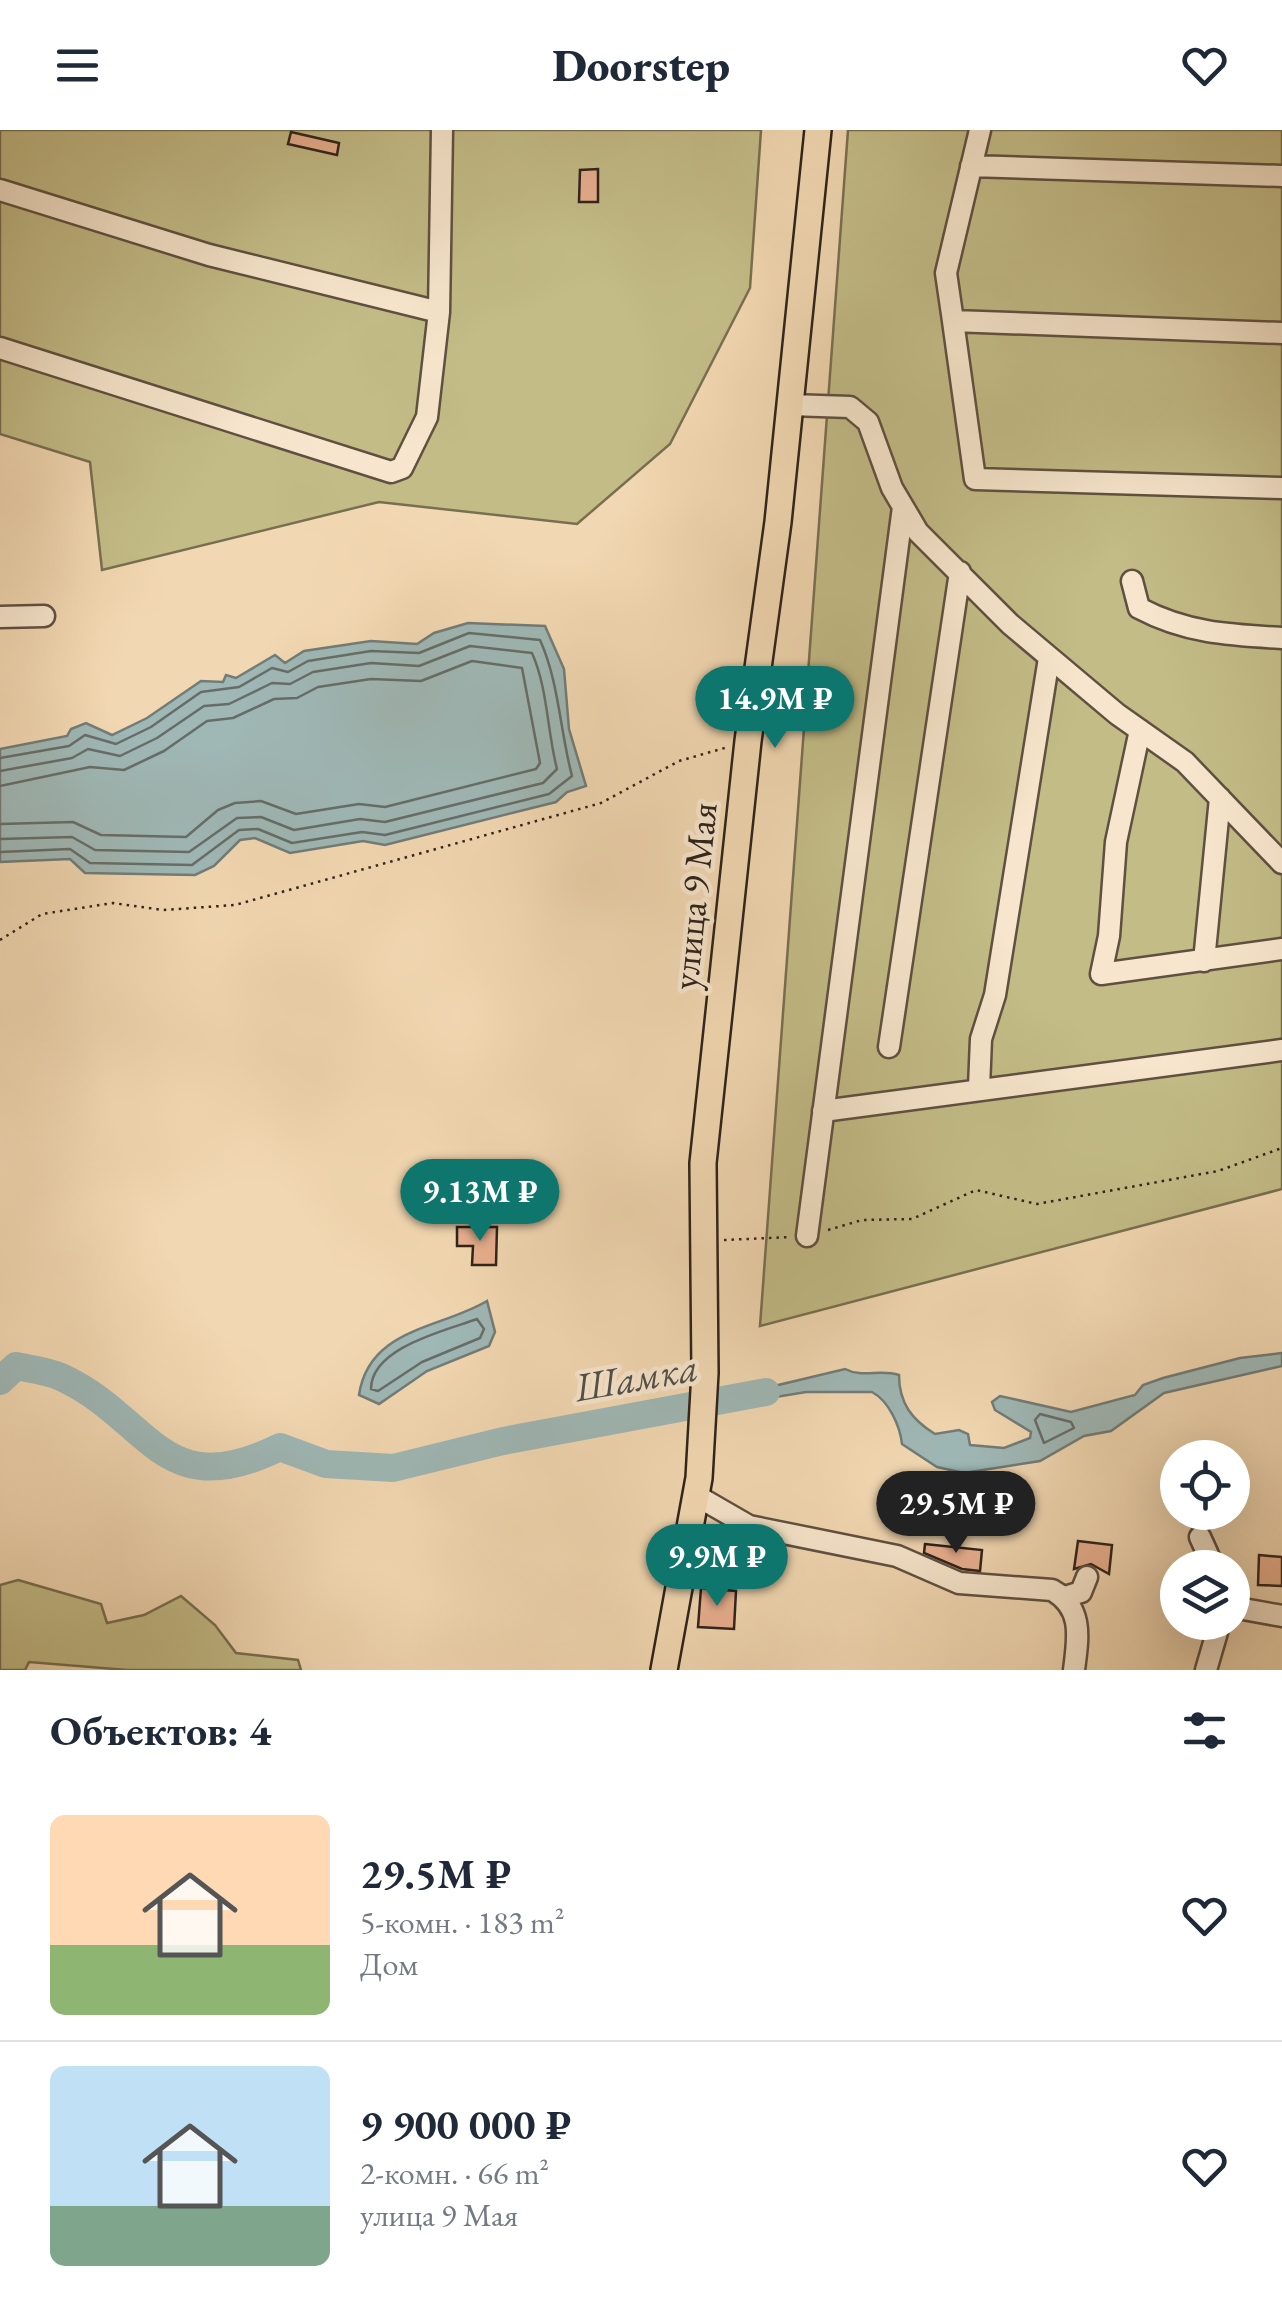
<!DOCTYPE html>
<html lang="ru">
<head>
<meta charset="utf-8">
<style>
  body { margin:0; font-family:"EB Garamond",serif; background:#f6f6f7; color:#1f2937; height:100vh; display:flex; flex-direction:column; font-size:38px; white-space:nowrap }
  * { box-sizing:border-box; margin:0 }
  p { font-size:32px; color:#747a83 }
  .icon { flex:none; width:55px; height:55px; fill:none; stroke:currentColor; stroke-width:2; stroke-linecap:round; stroke-linejoin:round }
  .map { position:relative; height:1540px; overflow:hidden }
  .sheet { display:flex; flex-direction:column; background:#fff; flex:1 }
  .sheet>* { flex:none }
  .fabs { position:absolute; left:1160px; top:1310px; display:grid; gap:20px }
  .fabs a { display:grid; place-items:center; width:90px; height:90px; border-radius:50%; background:#fff; box-shadow:0 10px 40px #0002; font-size:50px }
  .price { position:absolute; translate:-50% -85px; padding:0 22px; border-radius:35px; background:#0f766e; color:#fff; font-size:32px; line-height:65px; filter:drop-shadow(0 2px 5px #0008) }
  .price::after { content:''; position:absolute; left:50%; top:60px; width:30px; height:22px; margin-left:-15px; background:inherit; clip-path:polygon(0 0,100% 0,50% 100%) }
  .price.active { background:#222; color:#fff }
  ul { padding:0; list-style:none }
  li { display:flex; align-items:center; gap:30px; height:250px; padding:0 50px }
  li+li { border-top:2px solid #e0e1e3 }
  li span { display:grid; place-items:center; flex:none; width:280px; height:200px; border-radius:15px; color:#555 }
  li>.icon { margin-inline-start:auto }
  span .icon { width:120px; height:120px; fill:#fffc; stroke-width:1 }
  li b { font-size:42px }
  h2 { display:flex; justify-content:space-between; align-items:center; height:120px; padding:0 50px; font-size:42px }
  header { display:flex; justify-content:space-between; align-items:center; height:130px; padding:0 50px; background:#fff; font-size:45px; font-weight:800 }
  .map>svg:first-child { display:block }
</style>
</head>
<body>
<header><svg class="icon" aria-label="menu" viewBox="0 0 24 24"><path d="M4 6h16M4 12h16M4 18h16"/></svg>Doorstep<svg class="icon" aria-label="heart" viewBox="0 0 24 24"><path d="M12 20l-8-8c-3-5 5-10 8-4 3-6 11-1 8 4z"/></svg></header>
<div class="map">
<svg width="1282" height="1540" viewBox="0 0 1282 1540">
  <rect width="100%" height="100%" fill="#f2d8b2"/>
  <filter id="stains"><feTurbulence type="fractalNoise" baseFrequency=".002" numOctaves="4"/><feColorMatrix values="0 0 0 0 .2 0 0 0 0 .09 0 0 0 0 .02 0 0 0 .5 -.17"/></filter>
  <radialGradient id="worn" r=".72"><stop offset=".6" stop-color="#630" stop-opacity="0"/><stop offset="1" stop-color="#630" stop-opacity=".3"/></radialGradient>
  <path fill="#c3bc87" stroke="#786f51" stroke-width="2.5" d="M0 0H761L750 158 670 314 577 394 379 372 102 440 90 332 0 304Z
    M848 0H1282V1059L760 1196Z
    M18 1450 101 1474 107 1493 144 1485 181 1466 215 1495 236 1523 298 1530 301 1540H127L29 1532 25 1540H0V1455Z"/>
  <path fill="#9fb8b6" stroke="#727c78" stroke-width="2.5" d="M468 493 545 496 564 539 569 599 586 656 567 662 556 672 385 715 363 711 290 723 255 708 240 710 214 736 195 745 85 743 70 729 0 732V619L67 606 71 599 86 593 112 605 147 588 201 551 223 552 226 545 236 548 275 525 285 533 304 521 371 511 417 514 434 503Z
    M487 1171 495 1202 489 1216 427 1241 379 1274 359 1265C369 1198 440 1199 487 1171Z
    M1282 1223V1236L1164 1263 1111 1301 1084 1306 1040 1331 964 1343 937 1337 902 1314C900 1296 889 1271 872 1262H806L728 1275 729 1262H749L845 1239C862 1248 881 1239 899 1245 899 1273 912 1290 935 1304L959 1300 968 1304 970 1315 1004 1318 1030 1308 1031 1302 995 1280 992 1272 1000 1266 1071 1282 1135 1265 1143 1255 1163 1248 1240 1228Z"/>
  <g fill="none" stroke-linecap="round" stroke-linejoin="round">
    <path stroke="#666d68" stroke-width="2.5" d="M0 628 69 616 85 605 116 614 151 597 201 562 239 557 272 538 288 542 308 531 371 521 419 523 469 503 540 510C559 552 560 601 572 646L549 664 385 705 362 702 292 713 258 699 239 700 192 735 90 733 70 719 0 722
      M0 641 72 628 88 619 120 626 157 608 204 576 229 574 272 553 290 554 313 542 371 533 419 536 470 516 532 523C548 559 547 601 557 639L543 653 385 692 360 689 294 700 261 687 237 688 189 722 95 720 72 707 0 709
      M0 656 90 637 124 640 164 621 207 591 233 588 274 569 297 568 318 557 371 549 421 551 472 531 522 538 540 633 536 639 385 677 359 674 296 684 261 671 235 673 218 680 186 707 101 705 73 692 0 694
      M477 1189 484 1199 480 1208 422 1232 378 1261 371 1259C371 1217 448 1200 477 1189Z
      M1040 1284 1071 1292 1074 1298 1044 1313 1035 1290Z"/>
    <path stroke="#9fb8b6" stroke-width="28" d="M0 1251 16 1236C30 1239 48 1241 61 1247 151 1288 161 1376 280 1317L326 1334 393 1338 503 1311 766 1262"/>
  </g>
  <path fill="#e9b090" stroke="#2e221b" stroke-width="2.5" d="M291 2 339 13 337 25 288 14Z
    M598 39V72H579L580 40Z
    M457 1097H497L496 1135H472L473 1116H457Z
    M1078 1411 1112 1415 1109 1444 1091 1434 1074 1439Z
    M925 1414 982 1420 980 1441 962 1439 924 1423Z
    M1259 1425 1282 1427V1456L1258 1455Z
    M701 1458 736 1461 734 1499 698 1497Z"/>
  <g fill="none" stroke-linecap="round" stroke-linejoin="round">
    <g stroke="#5f5041" stroke-width="25">
      <path id="minor" d="M980 0 946 143 953 191 1282 203
        M971 36 1282 46
        M0 60 209 125 439 182
        M953 191 975 349 1282 358
        M0 218 391 342 402 338 427 287 439 182 442 0
        M790 275 850 277 868 292 892 358 918 402 1010 494 1117 584 1185 632 1282 733
        M1132 451 1139 478C1186 503 1229 505 1282 508
        M0 487 44 486
        M1140 600 1116 712 1109 806 1101 844 1282 819
        M1204 831 1220 668
        M889 917 960 442
        M979 957 981 909 995 865 1049 528
        M823 981 1282 920
        M807 1106 903 377
        M697 1366 749 1396 897 1426 959 1453 1052 1460C1084 1478 1078 1508 1074 1540
        M1200 1407 1214 1438
        M1065 1467 1081 1462 1087 1447
        M1232 1477 1282 1486
        M1206 1540 1220 1492"/>
    </g>
    <g stroke="#2e221b" stroke-width="30">
      <path id="major" d="M664 1540 699 1348 705 1243 703 1033 748 611 778 392 818 0"/>
    </g>
    <path stroke="#2e221b" stroke-width="2.5" stroke-dasharray="2.5 5" stroke-linecap="butt" d="M0 810 42 784 113 773 163 780 235 775 601 673 679 631 728 617
      M828 1100 862 1090 912 1089 976 1060 1037 1074 1218 1041 1282 1018
      M724 1110 791 1107"/>
    <use href="#minor" stroke="#f7e6cd" stroke-width="20"/>
    <use href="#major" stroke="#f2d8b2" stroke-width="25"/>
  </g>
  <g text-anchor="middle" stroke-width="9" stroke-linejoin="round" paint-order="stroke">
    <g font-size="38" fill="#2e221b" stroke="#f7e6cd">
      <text transform="translate(694 766) rotate(-84)" y="13">улица 9 Мая</text>
    </g>
    <g font-size="40" font-style="italic" fill="#504f4a" stroke="#f7e6cd">
      <text transform="translate(636 1247) rotate(-10)" y="14">Шамка</text>
    </g>
  </g>
  <rect width="100%" height="100%" filter="url(#stains)"/>
  <rect width="100%" height="100%" fill="url(#worn)"/>
</svg>
<div class="fabs">
<a><svg class="icon" aria-label="locate" viewBox="0 0 24 24"><circle cx="12" cy="12" r="6"/><path d="M12 2v4M12 18v4M2 12h4M18 12h4"/></svg></a>
<a><svg class="icon" aria-label="layers" viewBox="0 0 24 24"><path d="M12 4l9 5-9 5-9-5zM3 14l9 5 9-5"/></svg></a>
</div>
<b class="price" style="left:775px;top:621px">14.9M ₽</b>
<b class="price" style="left:480px;top:1114px">9.13M ₽</b>
<b class="price active" style="left:956px;top:1426px">29.5M ₽</b>
<b class="price" style="left:717px;top:1479px">9.9M ₽</b>
</div>
<section class="sheet">
<h2>Объектов: 4<svg class="icon" aria-label="filters" viewBox="0 0 24 24"><path d="M4 7h16M4 17h16"/><circle cx="9" cy="7" r="2"/><circle cx="15" cy="17" r="2"/></svg></h2>
<ul>
<li><span style="background:linear-gradient(#ffd9b3 65%,#8fb573 0)"><svg class="icon" aria-label="home" viewBox="0 0 24 24"><path d="M3 11l9-7 9 7M6 9v11h12V9"/></svg></span><div><b>29.5M ₽</b><p>5-комн. · 183 m²</p><p>Дом</p></div><svg class="icon" aria-label="heart" viewBox="0 0 24 24"><path d="M12 20l-8-8c-3-5 5-10 8-4 3-6 11-1 8 4z"/></svg></li>
<li><span style="background:linear-gradient(#bfe0f5 70%,#7fa58c 0)"><svg class="icon" aria-label="home" viewBox="0 0 24 24"><path d="M3 11l9-7 9 7M6 9v11h12V9"/></svg></span><div><b>9 900 000 ₽</b><p>2-комн. · 66 m²</p><p>улица 9 Мая</p></div><svg class="icon" aria-label="heart" viewBox="0 0 24 24"><path d="M12 20l-8-8c-3-5 5-10 8-4 3-6 11-1 8 4z"/></svg></li>
</ul>
</section>
</body>
</html>
